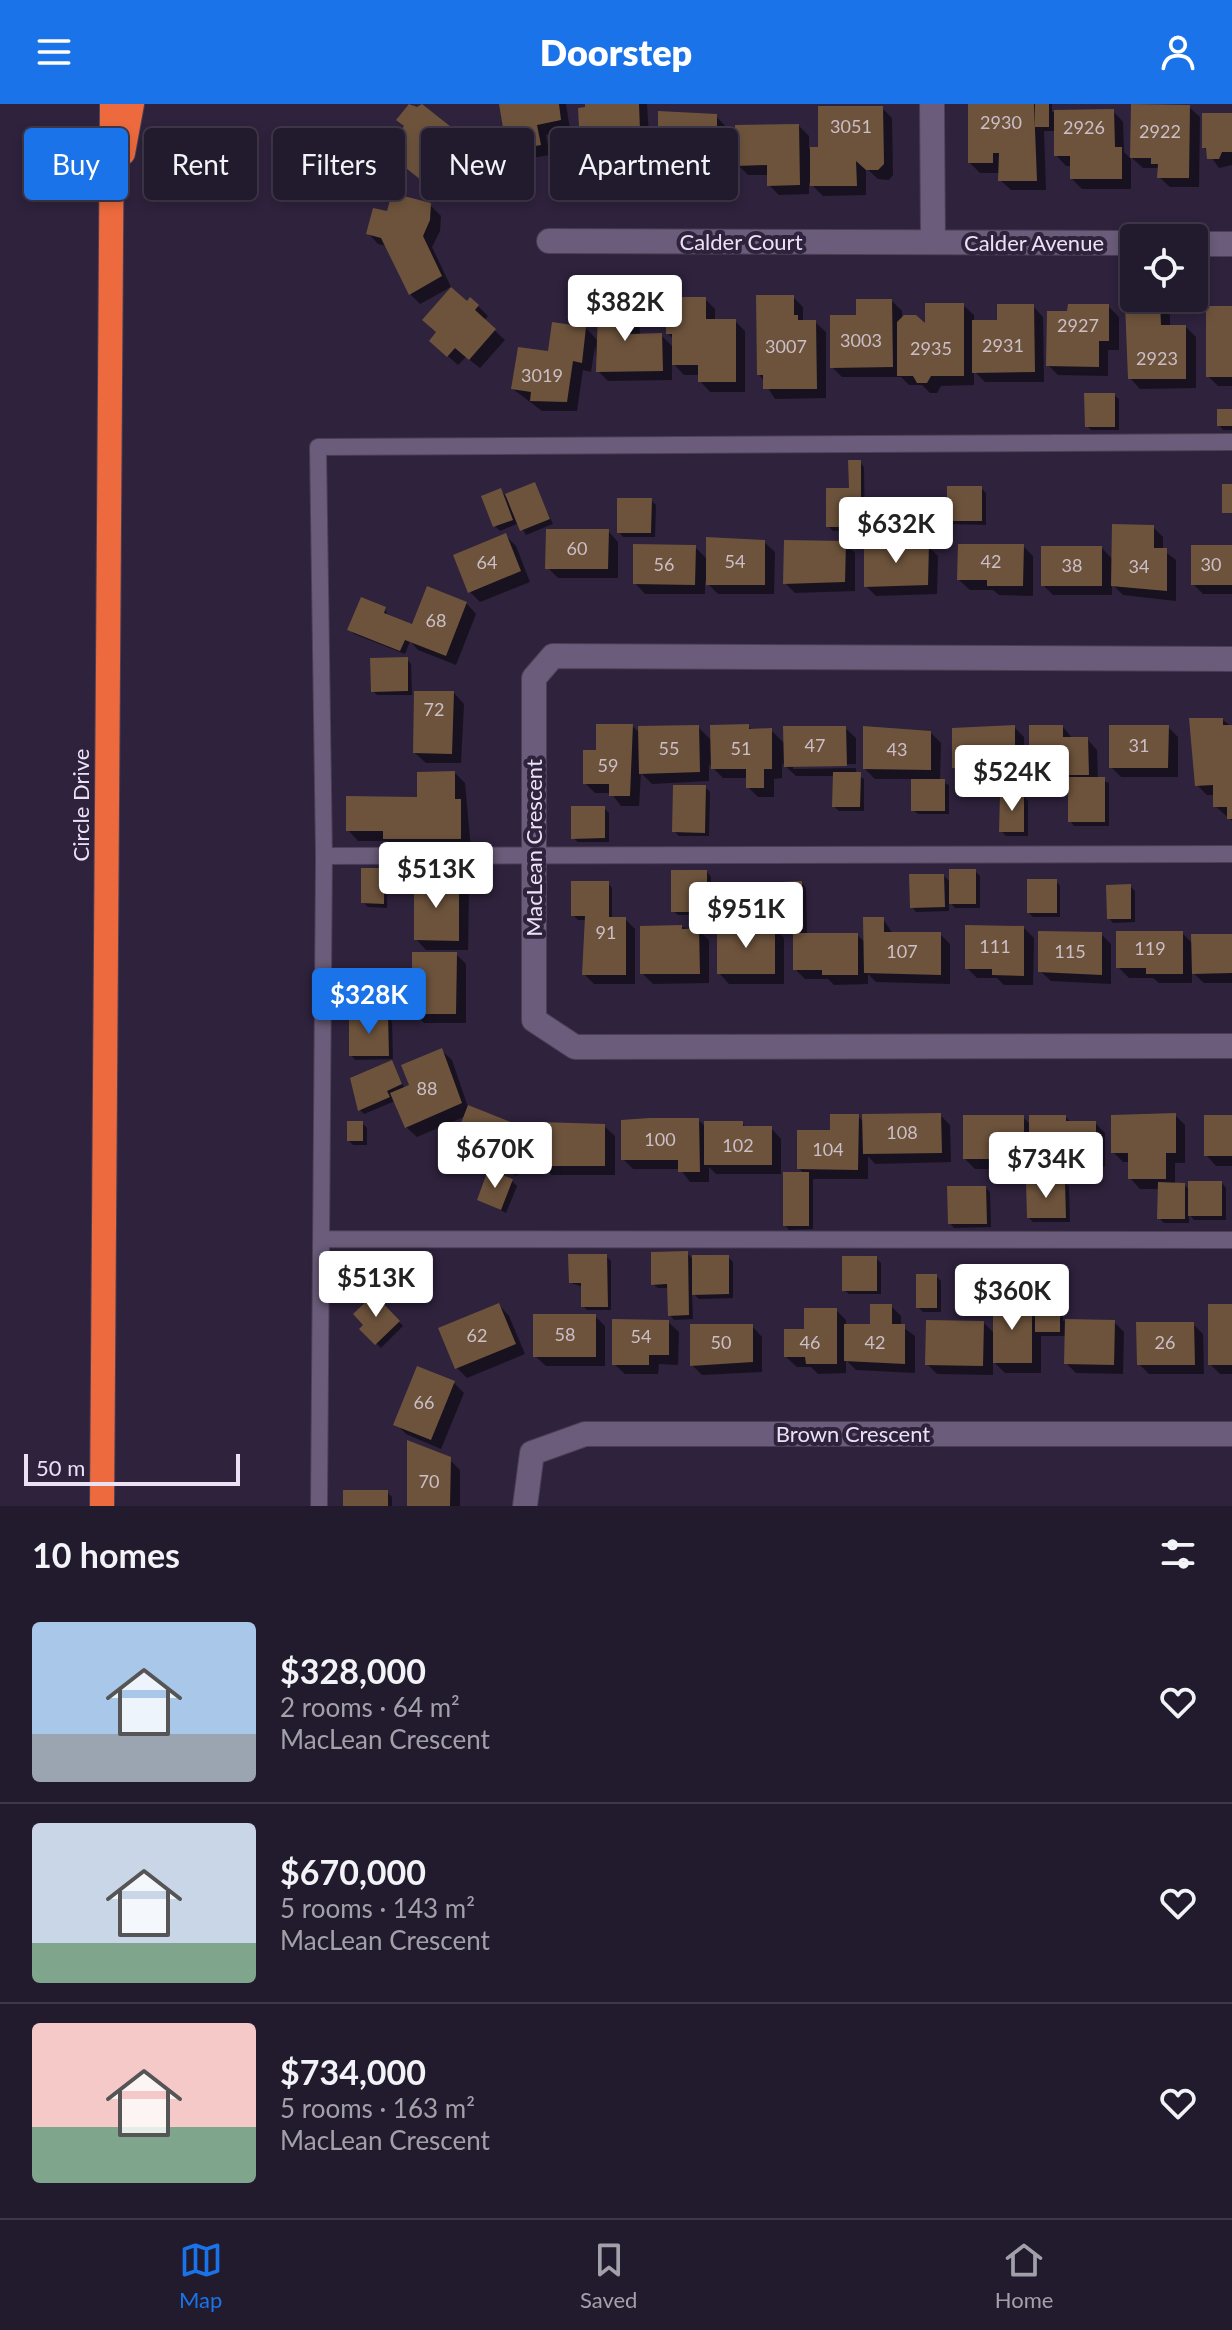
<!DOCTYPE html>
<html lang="en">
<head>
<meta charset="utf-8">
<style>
  body { margin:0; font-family:Lato,sans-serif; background:#2a2335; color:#f1f3f6; height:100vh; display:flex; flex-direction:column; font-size:30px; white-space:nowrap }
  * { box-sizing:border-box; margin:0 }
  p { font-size:26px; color:#a2a1aa }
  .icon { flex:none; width:44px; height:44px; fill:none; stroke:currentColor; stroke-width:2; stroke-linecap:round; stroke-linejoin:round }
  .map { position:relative; height:1402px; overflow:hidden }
  .panel { display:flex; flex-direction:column; background:#221a2d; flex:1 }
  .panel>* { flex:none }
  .hud { position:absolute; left:24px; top:24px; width:800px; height:72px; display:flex; gap:16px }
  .fabs { position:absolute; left:1120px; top:120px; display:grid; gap:16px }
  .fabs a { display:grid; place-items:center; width:88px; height:88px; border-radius:8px; background:#221a2d; box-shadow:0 4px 12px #0003,0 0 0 2px #3f3849; font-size:40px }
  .scale { position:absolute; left:24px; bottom:20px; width:216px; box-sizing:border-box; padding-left:8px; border:4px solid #eae2f4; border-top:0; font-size:22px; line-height:28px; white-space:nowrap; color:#eae2f4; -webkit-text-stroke:6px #2e223c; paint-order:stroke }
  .price { position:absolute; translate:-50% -68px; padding:0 18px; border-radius:8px; background:#fff; color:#222; font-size:26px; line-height:52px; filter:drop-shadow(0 2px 4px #0008) }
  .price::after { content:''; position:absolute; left:50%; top:48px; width:24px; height:18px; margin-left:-12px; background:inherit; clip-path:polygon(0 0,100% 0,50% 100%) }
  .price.active { background:#1a73e8; color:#fff }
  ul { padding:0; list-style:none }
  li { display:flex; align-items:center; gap:24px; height:200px; padding:0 32px }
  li+li { border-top:2px solid #3f3849 }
  li span { display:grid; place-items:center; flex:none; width:224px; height:160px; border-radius:8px; color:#555 }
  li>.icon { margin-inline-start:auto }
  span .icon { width:96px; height:96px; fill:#fffc; stroke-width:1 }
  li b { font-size:34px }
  h2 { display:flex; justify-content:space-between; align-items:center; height:96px; padding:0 32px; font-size:34px }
  .tag { padding:0 28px; border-radius:8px; background:#221a2d; box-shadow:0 4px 12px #0003,0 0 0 2px #3f3849; font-size:28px; line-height:72px }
  .tag.active { background:#1a73e8; color:#fff }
  header { display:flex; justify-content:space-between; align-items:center; height:104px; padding:0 32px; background:#1a73e8; color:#fff; font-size:36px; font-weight:800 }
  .tabs { display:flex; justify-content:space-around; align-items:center; height:112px; border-top:2px solid #3f3849; background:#221a2d; font-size:22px; color:#a2a1aa }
  .tabs a { display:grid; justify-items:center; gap:4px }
  .tabs .active { color:#1a73e8 }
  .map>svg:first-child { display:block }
</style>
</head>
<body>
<header><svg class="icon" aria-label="menu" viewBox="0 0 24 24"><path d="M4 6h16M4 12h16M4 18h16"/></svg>Doorstep<svg class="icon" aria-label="person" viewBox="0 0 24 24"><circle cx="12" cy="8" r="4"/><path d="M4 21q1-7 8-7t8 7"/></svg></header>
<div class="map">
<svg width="1232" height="1402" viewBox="0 0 1232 1402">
  <rect width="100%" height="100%" fill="#2e223c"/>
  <path fill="#0007" d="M411 0 493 61 473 85 457 73 442 92 400 59 406 23 399 16Z
    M501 0H566L570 26 546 31 550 51 519 56 509 46Z
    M587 0H647L649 31 656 38 657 51 716 12 726 23V92H698L688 81V73H670L659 62 623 64 616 57 612 67 604 68 582 41Z
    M970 0H1052V8L1113 7 1123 18 1124 48 1131 55V85H1082L1072 75V62H1066L1056 51V27H1044L1046 86H1011L1000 76 1001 69H980L970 59Z
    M1189 3 1200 13 1199 83H1170L1159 73 1158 64H1143L1132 54Z
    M882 4 892 14 893 71 889 76 878 75 866 64V91L823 92 809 78V90L779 91 769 81V71H748L738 61 799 22 809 32V45H820Z
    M1232 11V61L1219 64 1204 43Z
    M430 101 441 112 440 127 432 143 451 183 420 200 410 190 387 142 378 140 368 129 388 110Z
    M793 193 803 203V218H815L826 228V294L775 295 759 270Z
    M471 195 488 212 484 217 505 236 480 264 466 253 458 261 442 247Z
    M705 195 715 205V217H735L745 227V288H710L700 277V271H684L672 258V276L608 277 598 267 595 242 591 268 583 266 577 307H542L513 285 550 250 586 224 597 236V219L629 202 639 213 640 232 661 231 674 244V235L668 230Z
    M892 197 902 207V216L927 224 963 201 974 211V218H999L1033 202 1043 213 1044 278H985L974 267V281L941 282 937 289H930L922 281H909L901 273H842L832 263 858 213Z
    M1159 201 1170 211V223H1186L1196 233V284L1140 285 1130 274Z
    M1108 202 1119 213V246H1108V272L1058 271 1048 261Z
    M1232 204V282H1218L1208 272Z
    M1114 291 1119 295V326H1091L1087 322Z
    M1232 307V326H1223L1219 321Z
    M860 358 864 363 865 427H833L828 422 851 386Z
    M534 380 553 420 526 431 519 419 500 427 495 422 500 386 506 392Z
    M981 384 986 389V421L950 420V435H920L915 430 949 396Z
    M651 396 656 401 655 433H623L619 428Z
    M1153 423 1163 433V446L1176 456V497L1123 491 1112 480V491H1053L1043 481 1102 444 1113 456Z
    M608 427 618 438V474H558L548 464Z
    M506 432 516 442 530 478 480 498 470 488Z
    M764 438 775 448 774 490H718L705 477V490H645L635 479 695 443 708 456Z
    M845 439 855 449V487L795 489 785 479Z
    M928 442 938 452 937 490 876 492 866 482Z
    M1023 442 1033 452V492L999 491 993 486H970L959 476Z
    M1232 443V490H1203L1193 480Z
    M362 496 385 505 388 513 410 522 466 499 476 510 456 561 418 546 410 537 405 550 354 530 350 526Z
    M407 555 411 560 412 591H377L373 587Z
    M454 589 464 600 461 659H426L415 649Z
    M1223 616 1232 623V717L1215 702V691H1207L1197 681Z
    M632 622 641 630 698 623 712 637 748 622 753 627H772L785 640 845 624 856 634V660L793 661V665L856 664V670L864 675V707H839L834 702 835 672H796L782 659V674L774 675V693H758L748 683V674H723L709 660V677L652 680 641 669 639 702H621L611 689H595L585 679 598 648Z
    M1014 623 1024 633V674H964L954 663Z
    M1063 623 1073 635H1087L1097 646 1098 675 1109 679V722H1074L1070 717V680H1041L1031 670Z
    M1168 623 1178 633V673H1121L1111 663Z
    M931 629 941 639 940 677 949 681V710H918L913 706V675H875L865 665Z
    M455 669 465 679 471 745H395L387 737H358L348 726 419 695Z
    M705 683 710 688 709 732H679L674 727Z
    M1024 692 1028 697V732H1006L1001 727Z
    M604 704 609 709V738H578L573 734Z
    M383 766 388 771 387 804 368 803 363 798Z
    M975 767 980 772V804H955L949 797V807L916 808 912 803 944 772 951 779Z
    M707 768 711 773V811H678L673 807Z
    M458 777 469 787 468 846H426L416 835Z
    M1056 777 1060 782V813H1033L1029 809Z
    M608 779 612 784V815H625L635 825V880H594L584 870 587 816H578L573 811Z
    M802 779 806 784 807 831H857L866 839 883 815 893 830H940L950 840V880L876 878 868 870V880L834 881 828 875H805L795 865V828L784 824Z
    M1130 782 1135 787V818L1113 819 1109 814Z
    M682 823 698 826 709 836V879L653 880 642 869Z
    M774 824 784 834V880H729L719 869Z
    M1024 824 1034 834 1033 881H1004L997 874H977L967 864Z
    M1182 829 1193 840 1232 832V879H1204L1192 868V879H1159L1153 874H1129L1118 863Z
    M1101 830 1111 840V880L1051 877 1040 867Z
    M456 850 466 860V919H424L414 909Z
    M388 913 392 918 393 955 355 956 351 951Z
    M441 946 452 956 468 1003 522 1024 532 1035 517 1072 465 1051 454 1041 466 1012 417 1033 406 1023 395 997 364 1010 360 1006 391 958 405 985 412 982Z
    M940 1011 950 1021 951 1058 875 1060 868 1052V1075H813V1125L789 1126 785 1121V1070H716L709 1063V1078H690L680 1065H633L623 1055 698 1016 706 1023 742 1019 747 1024H771L781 1035V1070H804L799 1064 832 1028 858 1012 864 1019Z
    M1175 1011 1185 1021V1059H1175V1081H1184L1190 1086 1222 1079 1226 1084V1116H1194L1189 1110V1119H1164L1159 1114 1160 1085H1140L1130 1074V1058H1123L1113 1048Z
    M1232 1012V1062H1216L1206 1051Z
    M1023 1013 1031 1021 1066 1013 1071 1019H1095L1105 1029V1063H1041L1033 1055V1065H975L965 1055Z
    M362 1019 367 1024V1041H353L348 1036Z
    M604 1022 615 1032V1071H552L542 1061Z
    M512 1077 517 1082 506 1109 479 1095Z
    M1065 1079 1069 1083 1070 1118H1033L1029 1114Z
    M986 1084 990 1088 991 1123 954 1124 950 1119Z
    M687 1149 694 1157 728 1153 733 1158V1194L699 1195 692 1188 693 1215 674 1216 670 1211 669 1184H658L653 1180Z
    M606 1152 611 1157V1206H587L583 1202V1183L571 1179Z
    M876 1154 881 1159V1190H849L844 1186Z
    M936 1172 941 1177V1208H923L918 1203Z
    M374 1192 403 1222 381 1244 362 1225Z
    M1031 1200 1037 1205 1059 1200 1063 1205V1217L1114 1218 1124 1228 1123 1270 1076 1269 1066 1259 1067 1232H1041V1269H1005L993 1257V1271L937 1270 927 1260 984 1219 995 1230Z
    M499 1201 509 1212 525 1250 467 1274 457 1264Z
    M891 1202 901 1212V1222L915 1232V1269L856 1266 846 1256V1269L818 1270 811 1263H797L786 1253 806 1227 836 1206 846 1216V1222H872Z
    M1232 1202V1270H1220L1210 1260Z
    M595 1212 605 1222V1262H546L535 1252Z
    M668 1218 679 1228 678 1261 659 1260 658 1270H625L614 1260Z
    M1193 1220 1203 1230 1204 1270H1149L1139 1260Z
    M752 1222 762 1233V1268L702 1271 692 1261Z
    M454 1279 464 1289 441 1345 406 1330 396 1320Z
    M449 1355 460 1366V1402H409Z
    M387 1388 392 1393V1402H345Z"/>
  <path fill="#6d533c" d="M409 0 417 3 422 0 484 49 462 77 446 64 431 84 387 49 404 22 396 16Z
    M499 0H559L561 16 537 21 541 41 507 47Z
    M585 0H639L640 26H647L648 53 611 55 610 44 606 45 607 52 601 58 592 59 586 54V41L580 42 578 4 585 3Z
    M968 0H1034L1037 77H998L999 49H993V59H968Z
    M1035 0H1049V23H1035Z
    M1131 0 1190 1 1189 74H1157L1158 60H1151V54H1130Z
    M818 2H883L884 60 878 66H866L856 57 857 82H810V43H818Z
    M1114 5 1115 43H1122V75H1070V52H1054V6Z
    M658 7 717 10V82H686V64H658Z
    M1202 9H1232V48H1222L1219 55H1207L1206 44H1202Z
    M799 20 800 81 767 82V61L736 62 735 21Z
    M392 89 431 99 430 116 423 132 442 172 409 191 381 134 366 130 373 104 387 107Z
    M451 183 467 197 470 193 479 201 475 206 496 225 469 256 455 244 447 253 429 237 436 228 422 216Z
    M756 191H794V211H798V216H816L817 285H763V271H757Z
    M666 193H706V215H736V278H698V261H672V230H666Z
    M856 195H892L893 263 830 264V211H856Z
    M925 199H964V272H931L927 279H917L913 272H897V218L904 211H916L925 219Z
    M1125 199H1160L1161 221H1186V275H1128Z
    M630 200V230L662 229 663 267 596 268 598 201Z
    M997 200H1034L1035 268 972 269V216H997Z
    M1068 200H1109V237H1099V263L1046 262 1047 207H1067Z
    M1206 202H1232V273H1206Z
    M552 218 586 223 582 259 573 257 567 298 530 297 531 288 511 285 518 243 548 247Z
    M1084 289H1115V323H1085Z
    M1217 305H1232V322H1217Z
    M848 356H861V423H826V384H849Z
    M535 378 550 415 520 427 505 390Z
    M1222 380H1232V409H1222Z
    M947 382H982V417H946V431H913V394H947Z
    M501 384 513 416 493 423 481 392Z
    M617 394H652L651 429H617Z
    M1112 420 1154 421V444H1167V487L1111 482Z
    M546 425H609L608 465H545Z
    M506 429 521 467 468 489 453 451Z
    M706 433 765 436V481H706Z
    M784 436 846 437 845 478 783 480Z
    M864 439 929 440 928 481 864 483Z
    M633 440 696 441 695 481 633 480Z
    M958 440H1024L1023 482H987V476H957Z
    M1191 441H1232V481H1191Z
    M1041 442H1102V482H1041Z
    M427 482 467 498 446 552 405 536 400 547 347 526 361 493 386 503 384 509 412 520Z
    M408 553V587L371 588 370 554Z
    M414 587H454L452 650 413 649Z
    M1189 614H1223V621H1232V715H1227V703H1213V681L1195 682Z
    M596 620H633L630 692H609V680H583V646H596Z
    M749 620V625L772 624V665H764V684H746V665H711L710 621Z
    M699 621 700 668 639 670 638 622Z
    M1015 621V664H952V624Z
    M1029 621H1063V633H1088L1089 671H1029Z
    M1109 621H1169L1168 664H1109Z
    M783 622H846L847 662 784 663Z
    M863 622 931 627V666L863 665Z
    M455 667V695H461V735H383V727H346V692L417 693V668Z
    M833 668H861L860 703H832Z
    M1068 673H1105V718H1068Z
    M911 675H945V707H911Z
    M673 681H706L705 729 672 728Z
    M1000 690H1024V728H999Z
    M571 702H605V734L571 735Z
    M361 764H384V800L361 799Z
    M949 765H976V800H949Z
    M671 766H707V808H671Z
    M909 770H944L945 803 910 804Z
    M414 774 459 775V837L414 836Z
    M1027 775H1057V809H1027Z
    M571 777H609V813H626V871H582L585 812H571Z
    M802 777 803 825H782L781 778Z
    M1131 780V815H1107L1106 781Z
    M863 813H884V828H941V871L864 869Z
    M682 821V825L699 824 700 870H640V822Z
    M965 821 1024 822V872L992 871V865H965Z
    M732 822H775V870H717V825Z
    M1038 827 1102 828V871L1038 868Z
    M1116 827H1183V870H1146V864H1116Z
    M793 829H858V871H822V866H793Z
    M1191 830H1232V869L1192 870Z
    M412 848H457L456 910H412Z
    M388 911 389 952H349V912Z
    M442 944 462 999 405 1024 390 989 409 981 401 961Z
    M392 956 402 980 387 987 390 993 358 1007 350 974Z
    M468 1001 523 1023 507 1063 452 1042Z
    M941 1009 942 1049 863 1050 862 1010Z
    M1176 1009V1049H1166V1075H1128V1049H1111V1011Z
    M830 1010H859L858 1066 797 1065V1026H830Z
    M963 1011H1024V1055H963Z
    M1029 1011H1066V1017H1096V1054H1029Z
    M1204 1011H1232V1052H1204Z
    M649 1014H699L700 1068H678V1056H621V1016Z
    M347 1017H363V1037H347Z
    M704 1017H743V1022H772V1061H704Z
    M540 1018 605 1020V1062H540Z
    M488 1066 513 1075 501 1106 477 1096Z
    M783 1068H809V1122H783Z
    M1026 1077H1065L1066 1114H1027Z
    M1188 1077H1222V1112H1188Z
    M1158 1078 1185 1079V1115H1157Z
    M947 1082H986L987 1120H948Z
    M688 1147 689 1211 668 1212 667 1180 651 1181V1148Z
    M568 1150H607L608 1203H581V1179H569Z
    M692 1151H729V1190L692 1191Z
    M842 1152H877V1187H842Z
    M916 1170H937V1204H916Z
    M374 1190 400 1217 375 1241 359 1225 363 1221 353 1210Z
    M993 1198H1032V1259H993Z
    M1035 1198H1060V1228H1035Z
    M499 1199 516 1240 455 1265 438 1224Z
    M870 1200H892V1220H905V1260L844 1257V1220H870Z
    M1208 1200H1232V1261H1208Z
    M804 1204H837V1260H806L805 1253H784V1225H804Z
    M533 1210H596V1253H533Z
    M612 1215 669 1216V1251H649V1261H612Z
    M1065 1215 1115 1216 1114 1261 1064 1260Z
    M926 1216 984 1217 983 1262 925 1261Z
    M1136 1218H1194L1195 1261H1137Z
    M690 1220H753V1258L690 1262Z
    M417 1262 455 1277 431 1336 393 1321Z
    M407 1336 451 1353 450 1402H407Z
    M343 1386H388V1402H343Z"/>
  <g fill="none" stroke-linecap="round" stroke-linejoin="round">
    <g stroke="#4a3f55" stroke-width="18">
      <path id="lane" d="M324 752 1232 750
        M322 1135 1232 1136
        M319 1402 324 752 318 343 1232 338"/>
    </g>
    <g stroke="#4a3f55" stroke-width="26">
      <path id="street" d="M932 0 933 138
        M549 137 1134 139
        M1194 140H1232
        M1232 555 553 552 534 574V916L575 943 1232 942
        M525 1402 532 1349 585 1330H1232"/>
    </g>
    <g stroke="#4a3f55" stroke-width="26">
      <path id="highway" d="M123 49 132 0
        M102 1402 112 0"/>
    </g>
    <use href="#lane" stroke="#6a5c7a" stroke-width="16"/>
    <use href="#street" stroke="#6a5c7a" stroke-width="24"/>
    <use href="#highway" stroke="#ec6a3d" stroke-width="24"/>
  </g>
  <g text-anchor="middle" stroke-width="8" stroke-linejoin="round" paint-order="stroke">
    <g font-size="18" fill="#cbbec6">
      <text x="1001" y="25">2930</text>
      <text x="851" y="29">3051</text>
      <text x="1084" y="30">2926</text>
      <text x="1160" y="34">2922</text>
      <text x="1078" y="228">2927</text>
      <text x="861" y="243">3003</text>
      <text x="1003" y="248">2931</text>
      <text x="786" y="249">3007</text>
      <text x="931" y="251">2935</text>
      <text x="1157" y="261">2923</text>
      <text x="542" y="278">3019</text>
      <text x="577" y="451">60</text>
      <text x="735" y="464">54</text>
      <text x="991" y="464">42</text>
      <text x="487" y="465">64</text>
      <text x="664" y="467">56</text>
      <text x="1211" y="467">30</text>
      <text x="1072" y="468">38</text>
      <text x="1139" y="469">34</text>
      <text x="436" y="523">68</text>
      <text x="434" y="612">72</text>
      <text x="815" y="648">47</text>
      <text x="1139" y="648">31</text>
      <text x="669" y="651">55</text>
      <text x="741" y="651">51</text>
      <text x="897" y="652">43</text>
      <text x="608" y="668">59</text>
      <text x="606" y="835">91</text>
      <text x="995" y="849">111</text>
      <text x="1150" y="851">119</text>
      <text x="902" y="854">107</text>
      <text x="1070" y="854">115</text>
      <text x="427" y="991">88</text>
      <text x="902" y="1035">108</text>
      <text x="660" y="1042">100</text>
      <text x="738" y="1048">102</text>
      <text x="828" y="1052">104</text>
      <text x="565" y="1237">58</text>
      <text x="477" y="1238">62</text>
      <text x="641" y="1239">54</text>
      <text x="721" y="1245">50</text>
      <text x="810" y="1245">46</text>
      <text x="875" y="1245">42</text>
      <text x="1165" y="1245">26</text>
      <text x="424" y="1305">66</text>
      <text x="429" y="1384">70</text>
    </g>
    <g font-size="22" fill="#eae2f4" stroke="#2e223c">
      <text x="741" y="146">Calder Court</text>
      <text x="1034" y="147">Calder Avenue</text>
      <text transform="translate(81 701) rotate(-90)" y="8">Circle Drive</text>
      <text transform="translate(534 744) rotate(-90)" y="8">MacLean Crescent</text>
      <text x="853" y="1338">Brown Crescent</text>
    </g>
  </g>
</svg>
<div class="fabs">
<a><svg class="icon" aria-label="locate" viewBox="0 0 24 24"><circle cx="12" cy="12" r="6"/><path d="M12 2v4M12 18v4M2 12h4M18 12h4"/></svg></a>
</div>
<div class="scale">50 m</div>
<b class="price" style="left:625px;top:239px">$382K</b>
<b class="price" style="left:896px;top:461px">$632K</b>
<b class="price" style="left:1012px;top:709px">$524K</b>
<b class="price" style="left:436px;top:806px">$513K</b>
<b class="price" style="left:746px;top:846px">$951K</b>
<b class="price active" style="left:369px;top:932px">$328K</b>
<b class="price" style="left:495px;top:1086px">$670K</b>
<b class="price" style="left:1046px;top:1096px">$734K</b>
<b class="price" style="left:376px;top:1215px">$513K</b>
<b class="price" style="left:1012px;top:1228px">$360K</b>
<div class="hud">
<a class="tag active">Buy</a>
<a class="tag">Rent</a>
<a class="tag">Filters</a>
<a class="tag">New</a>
<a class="tag">Apartment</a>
</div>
</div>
<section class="panel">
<h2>10 homes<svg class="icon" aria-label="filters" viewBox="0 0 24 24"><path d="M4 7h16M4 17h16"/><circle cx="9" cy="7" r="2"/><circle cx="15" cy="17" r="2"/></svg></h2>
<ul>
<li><span style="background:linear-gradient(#a9c7e8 70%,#9aa5b1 0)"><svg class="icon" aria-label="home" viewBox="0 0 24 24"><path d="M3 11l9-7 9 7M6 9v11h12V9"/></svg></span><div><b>$328,000</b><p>2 rooms · 64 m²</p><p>MacLean Crescent</p></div><svg class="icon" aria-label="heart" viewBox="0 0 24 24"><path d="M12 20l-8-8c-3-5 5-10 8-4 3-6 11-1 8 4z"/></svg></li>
<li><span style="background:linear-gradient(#c9d6e8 75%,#7fa58c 0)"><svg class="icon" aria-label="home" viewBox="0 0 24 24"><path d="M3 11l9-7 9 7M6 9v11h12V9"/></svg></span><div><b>$670,000</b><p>5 rooms · 143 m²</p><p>MacLean Crescent</p></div><svg class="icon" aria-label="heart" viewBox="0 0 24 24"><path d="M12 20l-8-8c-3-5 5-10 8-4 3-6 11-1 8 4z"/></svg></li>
<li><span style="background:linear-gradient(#f6c9c9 65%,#7fa58c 0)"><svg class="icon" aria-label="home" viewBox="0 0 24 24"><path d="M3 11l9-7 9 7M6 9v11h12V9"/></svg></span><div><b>$734,000</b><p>5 rooms · 163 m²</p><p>MacLean Crescent</p></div><svg class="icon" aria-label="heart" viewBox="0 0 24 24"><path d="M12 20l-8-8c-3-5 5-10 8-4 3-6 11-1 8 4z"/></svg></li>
</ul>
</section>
<nav class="tabs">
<a class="active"><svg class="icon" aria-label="map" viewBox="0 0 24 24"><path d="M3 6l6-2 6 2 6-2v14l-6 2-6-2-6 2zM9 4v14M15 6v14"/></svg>Map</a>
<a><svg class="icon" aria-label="saved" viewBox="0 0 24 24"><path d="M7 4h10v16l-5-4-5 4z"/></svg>Saved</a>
<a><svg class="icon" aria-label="home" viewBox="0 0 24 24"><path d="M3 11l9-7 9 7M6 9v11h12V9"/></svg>Home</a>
</nav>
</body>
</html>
